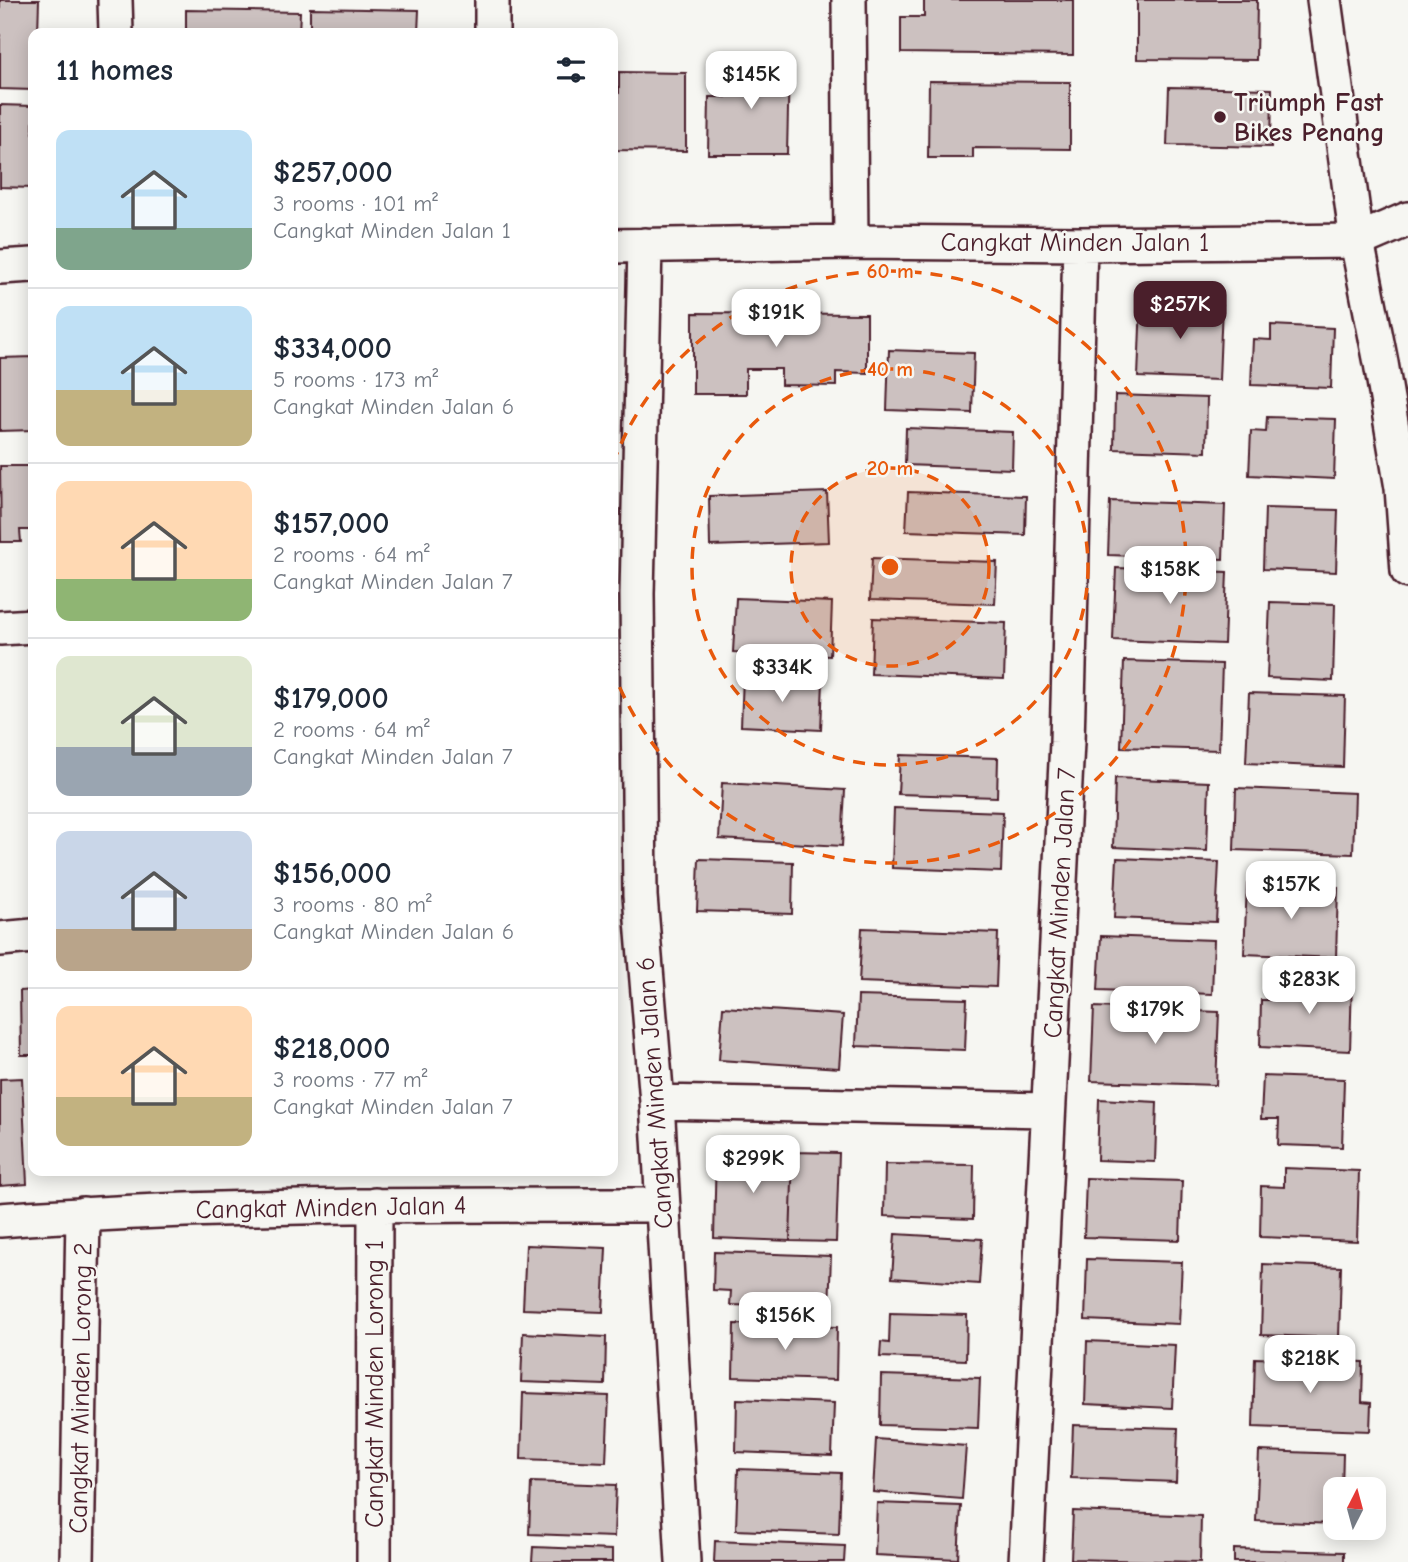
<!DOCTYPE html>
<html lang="en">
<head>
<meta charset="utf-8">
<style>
  body { margin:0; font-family:"Comic Neue",sans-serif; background:#f6f6f7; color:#1f2937; height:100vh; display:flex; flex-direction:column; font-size:26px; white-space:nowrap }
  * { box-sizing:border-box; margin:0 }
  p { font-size:23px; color:#747a83 }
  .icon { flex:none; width:38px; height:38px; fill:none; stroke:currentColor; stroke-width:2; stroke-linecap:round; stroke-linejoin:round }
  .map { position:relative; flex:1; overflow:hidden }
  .details { position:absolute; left:28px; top:28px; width:590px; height:1148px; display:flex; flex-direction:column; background:#fff; border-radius:14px; box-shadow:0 4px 18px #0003 }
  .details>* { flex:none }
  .needle { width:46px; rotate:6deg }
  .fabs { position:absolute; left:1323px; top:1477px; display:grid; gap:14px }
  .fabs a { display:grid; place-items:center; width:63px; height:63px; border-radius:14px; background:#fff; box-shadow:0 4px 18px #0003; font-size:35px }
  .price { position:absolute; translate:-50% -60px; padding:0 16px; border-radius:14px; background:#fff; color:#222; font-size:23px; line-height:46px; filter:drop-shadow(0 2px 4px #0008) }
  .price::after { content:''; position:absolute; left:50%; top:42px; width:21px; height:16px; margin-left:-10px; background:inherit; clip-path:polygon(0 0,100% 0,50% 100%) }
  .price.active { background:#4a1f2b; color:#fff }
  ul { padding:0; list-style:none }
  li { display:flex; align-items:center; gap:21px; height:175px; padding:0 28px }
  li+li { border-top:2px solid #e0e1e3 }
  li span { display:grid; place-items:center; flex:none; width:196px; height:140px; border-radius:14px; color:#555 }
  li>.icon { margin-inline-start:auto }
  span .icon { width:84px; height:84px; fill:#fffc; stroke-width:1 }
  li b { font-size:30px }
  h2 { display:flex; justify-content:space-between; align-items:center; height:84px; padding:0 28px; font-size:30px }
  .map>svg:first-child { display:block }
</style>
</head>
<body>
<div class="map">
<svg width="1408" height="1562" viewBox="0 0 1408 1562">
  <rect width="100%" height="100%" fill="#f6f6f2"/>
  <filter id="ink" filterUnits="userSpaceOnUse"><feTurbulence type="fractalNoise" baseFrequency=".0143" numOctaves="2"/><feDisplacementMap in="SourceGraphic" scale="14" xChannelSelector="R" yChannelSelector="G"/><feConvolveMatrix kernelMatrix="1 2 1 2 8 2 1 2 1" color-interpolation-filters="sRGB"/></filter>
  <g filter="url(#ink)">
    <path fill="#ccc1c0" stroke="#4a1f2b" stroke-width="2" d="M0 0H39L38 33H33V90L0 89Z
      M924 0H1073V55L901 53V17H924Z
      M1137 0H1257L1256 60 1137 59Z
      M310 8 419 10 418 33H310Z
      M186 10 300 12 299 33H186Z
      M726 64H789L787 154H708L709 97H726Z
      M619 72 686 73V151L612 150V93H619Z
      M929 81 1070 82V149L973 148V158H928Z
      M1169 87 1272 89 1271 147 1167 145Z
      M0 105 33 106V188L0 187Z
      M1141 302 1222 305 1219 380 1138 377Z
      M693 313 867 314V373L836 372V386L781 385V369H746V394H693Z
      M1271 325 1333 328 1331 388 1251 385 1253 339 1271 340Z
      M889 350 974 353 972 413 887 410Z
      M33 357V430L0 431V358Z
      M1115 395 1207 398 1206 452 1114 449Z
      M1267 417 1336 419 1334 479 1249 475 1251 431 1266 432Z
      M906 428 1013 432 1012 469 905 465Z
      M0 466H33V530H20L21 542H1Z
      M827 492 829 542 710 546 709 496Z
      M908 492 1026 496 1025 535 906 531Z
      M1110 501 1225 505 1223 559 1108 555Z
      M1265 508 1338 510 1336 572 1263 569Z
      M872 558 997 562 995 604 870 600Z
      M1116 568 1227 572 1224 644 1113 640Z
      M736 598 832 602 830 656 733 652Z
      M1270 602 1335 604 1333 681 1267 678Z
      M873 618 1006 623 1004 679 871 674Z
      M1124 661 1222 664 1219 750 1121 747Z
      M743 677 823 681 821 730 741 726Z
      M1249 693 1345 696 1343 767 1246 763Z
      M900 755 998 758 997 797 898 794Z
      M1115 778 1209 782 1207 851 1113 847Z
      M722 783 845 790 842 846 719 839Z
      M1236 788 1355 793 1353 854 1234 850Z
      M894 808 1003 812 1001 872 892 868Z
      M1117 858 1219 862 1216 922 1114 918Z
      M699 859 793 862 792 914 697 911Z
      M1247 884 1338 887 1336 958 1244 954Z
      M862 928 998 933 996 987 859 982Z
      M1101 936 1214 940 1212 994 1098 990Z
      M1283 978 1352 981 1350 1051 1260 1047 1261 1000H1282Z
      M33 990V1055H21L20 991Z
      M858 996 967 999 965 1050 856 1046Z
      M723 1007 843 1015 839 1068 719 1060Z
      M1094 1007 1219 1012 1216 1085 1091 1081Z
      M1263 1076 1344 1079 1342 1147 1278 1145 1279 1119H1261Z
      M22 1078 27 1184 0 1186V1079Z
      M1099 1099 1157 1102 1155 1162 1097 1160Z
      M716 1149 793 1152 790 1241 714 1238Z
      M793 1152 839 1153 836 1242 790 1241Z
      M885 1164 974 1165 973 1219 884 1216Z
      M1284 1168 1359 1171 1357 1241 1260 1237 1261 1186 1284 1187Z
      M1086 1178 1182 1181 1180 1240 1084 1237Z
      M895 1234 982 1239 979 1284 892 1278Z
      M526 1245 606 1248 603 1312 523 1309Z
      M714 1252 831 1256 829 1308 730 1305 731 1291 713 1290Z
      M1087 1259 1182 1262 1179 1324 1085 1320Z
      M1263 1264 1341 1267 1339 1338 1261 1335Z
      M890 1313 967 1315 966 1360 880 1357 881 1342 889 1343Z
      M734 1324 837 1327 836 1380 733 1377Z
      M523 1333 606 1337 605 1385 521 1382Z
      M1087 1341 1175 1345 1172 1408 1085 1404Z
      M1255 1358 1363 1362 1362 1402 1371 1403 1370 1431 1253 1427Z
      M881 1375 980 1378 978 1428 880 1425Z
      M523 1393 609 1396 606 1462 521 1459Z
      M737 1399 834 1403 832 1456 736 1452Z
      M1073 1425 1178 1428 1176 1482 1071 1478Z
      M876 1439 966 1446 962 1499 873 1492Z
      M1259 1451 1343 1454 1342 1489H1335V1524L1256 1521Z
      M738 1469 841 1473 839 1534 736 1530Z
      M531 1482 616 1485 614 1537 529 1534Z
      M877 1503 961 1506 958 1559 875 1555Z
      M1073 1511 1201 1516 1200 1562 1071 1559Z
      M715 1541 845 1546 844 1562H714Z
      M533 1547 612 1550V1562H532Z
      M1234 1549 1344 1552V1562H1234Z"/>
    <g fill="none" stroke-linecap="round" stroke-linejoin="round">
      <g stroke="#4a1f2b" stroke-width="38">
        <path id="minor" d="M115 0 116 33
          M849 0 851 242
          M1324 0 1357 241 1381 363 1402 488 1408 571
          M492 33V0
          M645 245 637 594 640 896 657 1102 683 1562
          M612 246 851 242 1080 244 1357 241 1408 219
          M0 267 33 265
          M0 628 33 626
          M0 939 33 936
          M657 1102 1048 1110
          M0 1220C221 1204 442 1205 663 1205
          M77 1562 83 1214
          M374 1562 375 1205
          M1026 1562 1067 742 1080 244"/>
      </g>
      <use href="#minor" stroke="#f6f6f2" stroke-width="33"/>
    </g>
  </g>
  <circle cx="890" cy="567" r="99" fill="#e8590c" fill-opacity=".12"/>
  <g fill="none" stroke="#e8590c" stroke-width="3.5" stroke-dasharray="12 9">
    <circle cx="890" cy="567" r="99"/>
    <circle cx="890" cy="567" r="198"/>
    <path d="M613 463A296 296 0 1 1 613 671"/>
  </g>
  <circle fill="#4a1f2b" stroke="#f6f6f2" stroke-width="2.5" cx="1220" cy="117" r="7"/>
  <g text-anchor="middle" stroke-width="5" stroke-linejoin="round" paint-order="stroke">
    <g font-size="26" font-weight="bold" fill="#4a1f2b" stroke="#f6f6f2" text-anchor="start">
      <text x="1234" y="111">Triumph Fast<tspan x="1234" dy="30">Bikes Penang</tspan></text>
    </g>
    <g font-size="26" fill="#4a1f2b" stroke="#f6f6f2">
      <text x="1075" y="251">Cangkat Minden Jalan 1</text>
      <text transform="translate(1059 903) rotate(-87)" y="9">Cangkat Minden Jalan 7</text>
      <text transform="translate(654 1093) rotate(-94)" y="9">Cangkat Minden Jalan 6</text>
      <text transform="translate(331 1207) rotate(-1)" y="9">Cangkat Minden Jalan 4</text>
      <text transform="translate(374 1384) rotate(-90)" y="9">Cangkat Minden Lorong 1</text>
      <text transform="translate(80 1388) rotate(-89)" y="9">Cangkat Minden Lorong 2</text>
    </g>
  </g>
  <circle cx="890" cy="567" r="10" fill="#e8590c" stroke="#f6f6f2" stroke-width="3.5"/>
  <g font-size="21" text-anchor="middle" font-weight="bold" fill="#e8590c" stroke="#f6f6f2" stroke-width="5" stroke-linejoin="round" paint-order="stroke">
    <text x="890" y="278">60 m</text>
    <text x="890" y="376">40 m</text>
    <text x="890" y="475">20 m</text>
  </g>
</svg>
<div class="fabs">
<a><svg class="needle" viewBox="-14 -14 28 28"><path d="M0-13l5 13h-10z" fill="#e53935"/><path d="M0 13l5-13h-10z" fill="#747a83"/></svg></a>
</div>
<b class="price" style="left:751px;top:111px">$145K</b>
<b class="price active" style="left:1180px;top:341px">$257K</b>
<b class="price" style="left:776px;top:349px">$191K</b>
<b class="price" style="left:1170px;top:606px">$158K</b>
<b class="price" style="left:782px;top:704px">$334K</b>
<b class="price" style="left:1291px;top:921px">$157K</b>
<b class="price" style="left:1309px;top:1016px">$283K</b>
<b class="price" style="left:1155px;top:1046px">$179K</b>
<b class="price" style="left:753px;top:1195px">$299K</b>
<b class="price" style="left:785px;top:1352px">$156K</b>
<b class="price" style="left:1310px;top:1395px">$218K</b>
<section class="details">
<h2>11 homes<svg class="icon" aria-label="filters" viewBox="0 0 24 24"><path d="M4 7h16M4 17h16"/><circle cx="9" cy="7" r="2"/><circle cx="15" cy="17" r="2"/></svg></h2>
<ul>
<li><span style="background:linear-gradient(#bfe0f5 70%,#7fa58c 0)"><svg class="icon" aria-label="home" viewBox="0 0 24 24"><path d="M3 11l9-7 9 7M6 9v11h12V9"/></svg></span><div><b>$257,000</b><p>3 rooms · 101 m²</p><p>Cangkat Minden Jalan 1</p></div></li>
<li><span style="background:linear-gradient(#bfe0f5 60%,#c2b280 0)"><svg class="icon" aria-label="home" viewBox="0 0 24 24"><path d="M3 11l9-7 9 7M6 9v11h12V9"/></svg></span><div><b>$334,000</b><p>5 rooms · 173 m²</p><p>Cangkat Minden Jalan 6</p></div></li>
<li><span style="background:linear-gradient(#ffd9b3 70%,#8fb573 0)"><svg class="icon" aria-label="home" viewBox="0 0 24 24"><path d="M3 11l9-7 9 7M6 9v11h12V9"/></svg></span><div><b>$157,000</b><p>2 rooms · 64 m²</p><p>Cangkat Minden Jalan 7</p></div></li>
<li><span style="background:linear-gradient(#dfe7d0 65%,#9aa5b1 0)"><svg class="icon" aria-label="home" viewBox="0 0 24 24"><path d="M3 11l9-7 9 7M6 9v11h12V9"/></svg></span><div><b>$179,000</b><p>2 rooms · 64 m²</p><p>Cangkat Minden Jalan 7</p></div></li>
<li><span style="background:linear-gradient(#c9d6e8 70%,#b9a48a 0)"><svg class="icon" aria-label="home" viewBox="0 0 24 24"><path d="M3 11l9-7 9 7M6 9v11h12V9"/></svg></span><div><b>$156,000</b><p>3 rooms · 80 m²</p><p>Cangkat Minden Jalan 6</p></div></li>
<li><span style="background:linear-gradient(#ffd9b3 65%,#c2b280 0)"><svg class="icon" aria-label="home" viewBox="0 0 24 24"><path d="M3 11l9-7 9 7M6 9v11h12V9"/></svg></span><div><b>$218,000</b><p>3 rooms · 77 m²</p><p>Cangkat Minden Jalan 7</p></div></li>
</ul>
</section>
</div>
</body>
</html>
